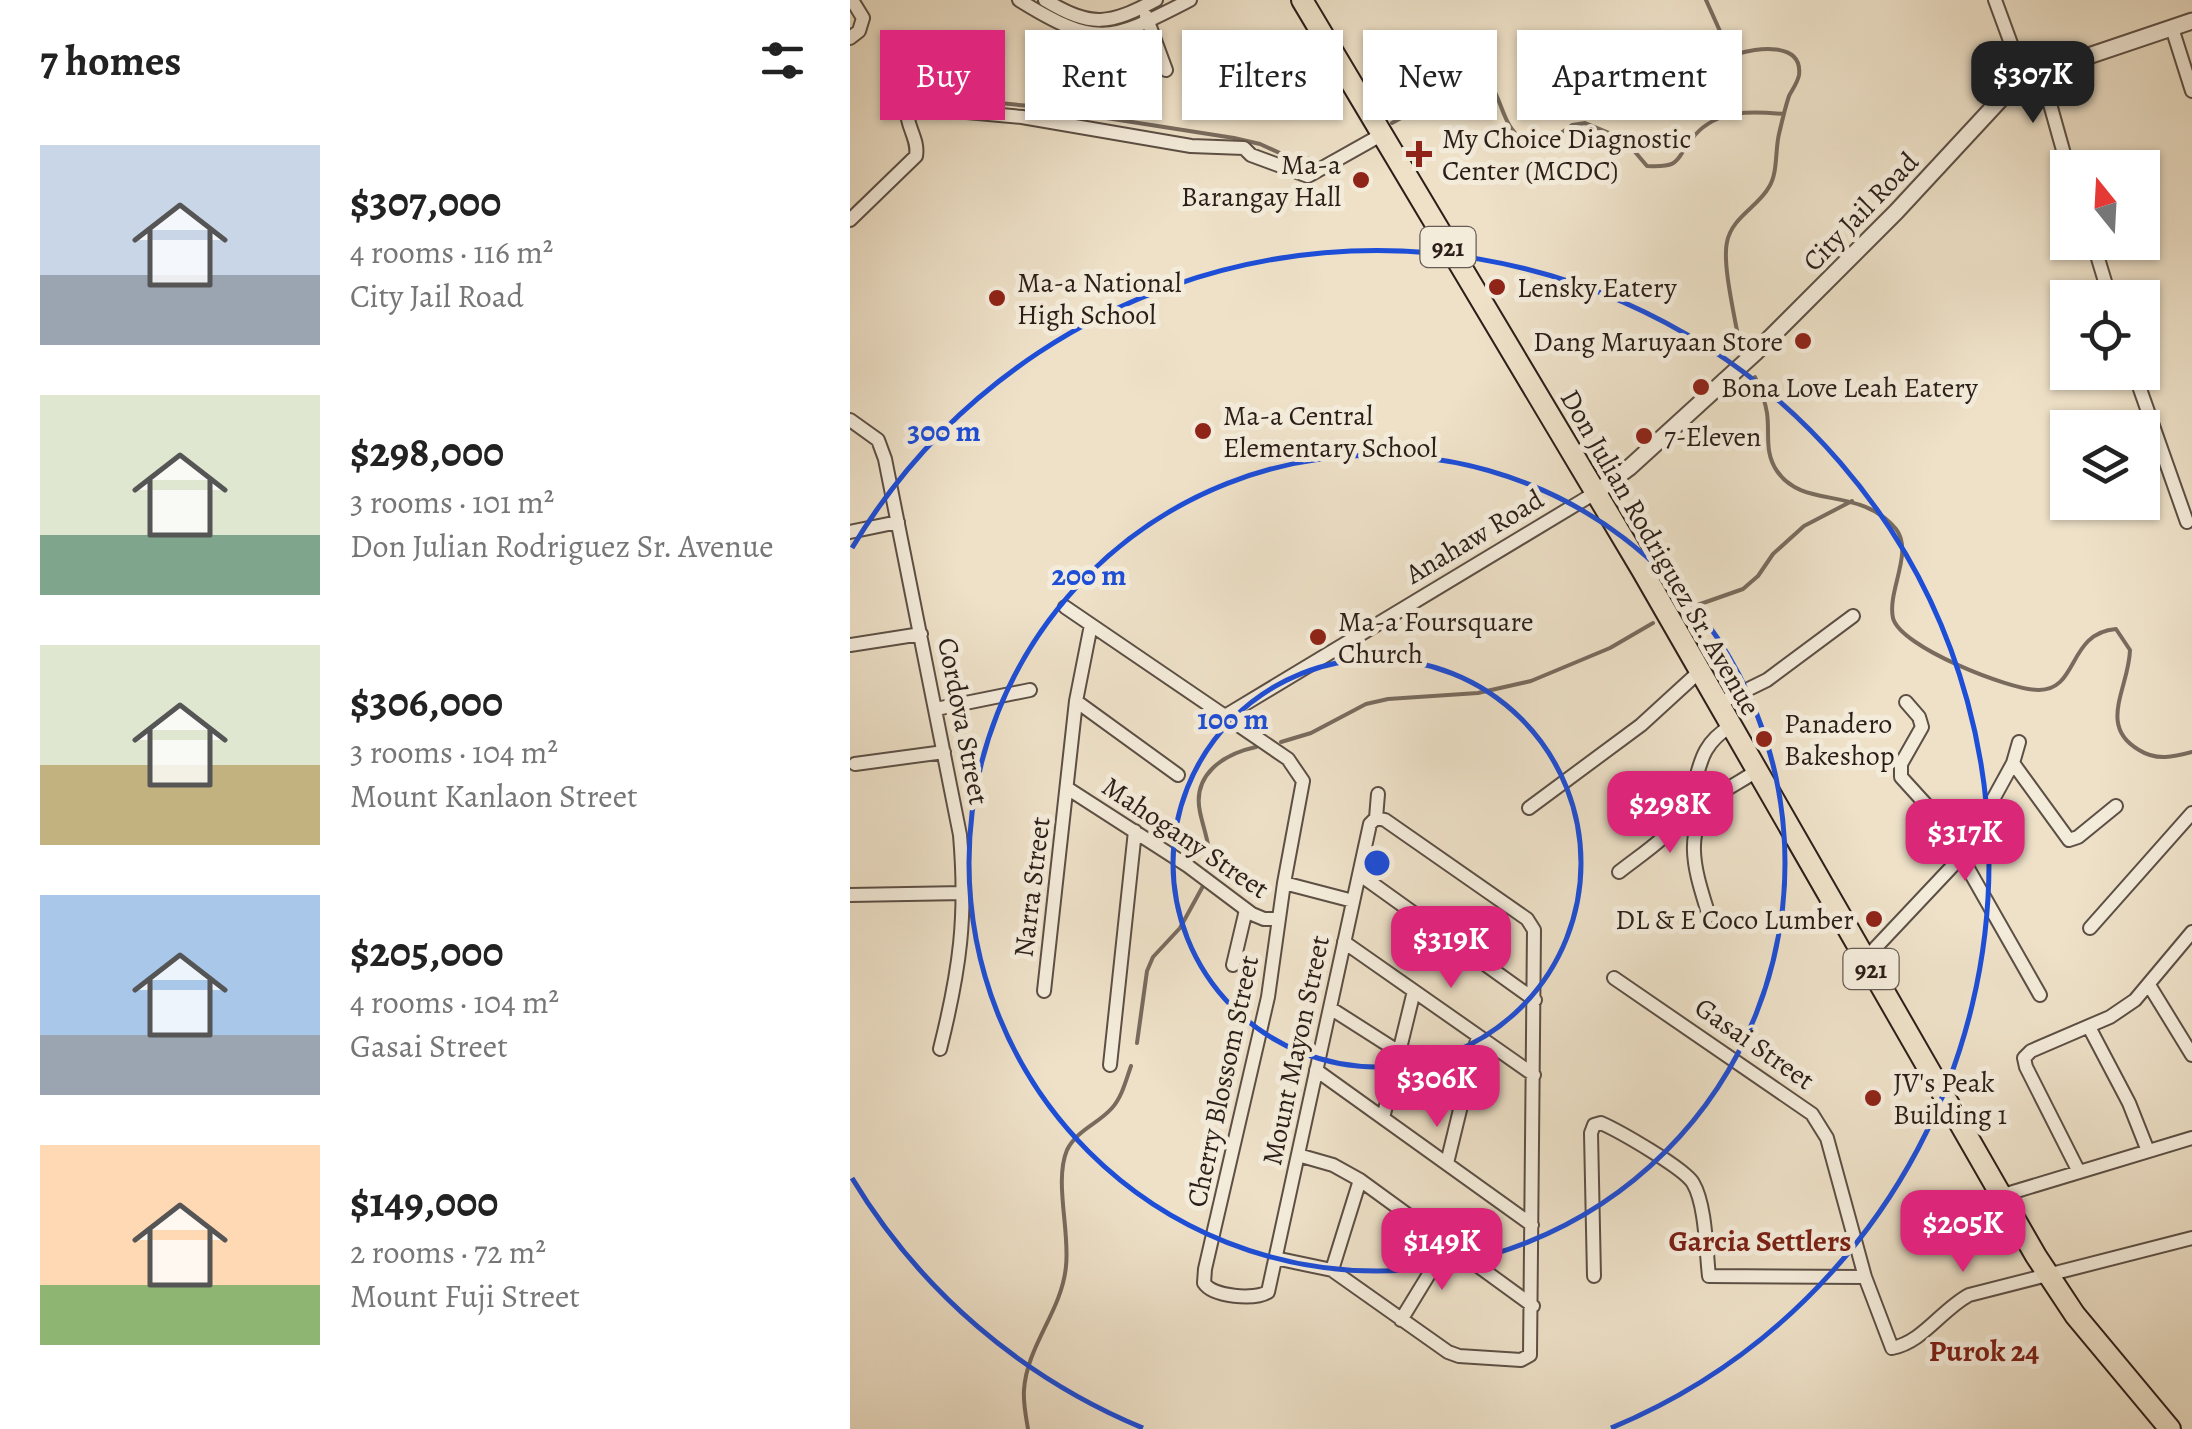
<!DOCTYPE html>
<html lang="en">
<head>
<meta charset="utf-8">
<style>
  body { margin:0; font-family:Alegreya,serif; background:#f6f6f6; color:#222; height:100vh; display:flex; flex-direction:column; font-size:38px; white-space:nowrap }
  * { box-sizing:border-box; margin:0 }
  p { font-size:32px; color:#767676 }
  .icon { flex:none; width:55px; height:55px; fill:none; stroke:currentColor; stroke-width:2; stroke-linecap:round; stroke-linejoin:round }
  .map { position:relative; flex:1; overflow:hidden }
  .panel { display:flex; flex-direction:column; background:#fff; width:850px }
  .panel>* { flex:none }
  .banner { position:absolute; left:30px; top:30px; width:950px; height:90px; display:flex; gap:20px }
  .needle { width:65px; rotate:342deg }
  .controls { position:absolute; left:1200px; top:150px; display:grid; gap:20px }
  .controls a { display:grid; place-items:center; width:110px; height:110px; border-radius:0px; background:#fff; box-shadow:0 2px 8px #0004; font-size:50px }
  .price { position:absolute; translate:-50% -85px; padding:0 22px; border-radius:20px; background:#db2777; color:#fff; font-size:32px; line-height:65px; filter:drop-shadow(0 2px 5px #0008) }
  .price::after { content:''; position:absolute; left:50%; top:60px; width:30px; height:22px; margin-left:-15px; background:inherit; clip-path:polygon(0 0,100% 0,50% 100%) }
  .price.current { background:#222; color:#fff }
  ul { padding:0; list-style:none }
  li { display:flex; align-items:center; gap:30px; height:250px; padding:0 40px }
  li span { display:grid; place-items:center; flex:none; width:280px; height:200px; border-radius:0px; color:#555 }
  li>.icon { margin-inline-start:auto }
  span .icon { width:120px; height:120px; fill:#fffc; stroke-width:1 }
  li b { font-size:42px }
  h2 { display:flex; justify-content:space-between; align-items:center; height:120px; padding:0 40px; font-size:42px }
  .chip { padding:0 35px; border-radius:0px; background:#fff; box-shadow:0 2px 8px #0004; font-size:35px; line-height:90px }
  .chip.current { background:#db2777; color:#fff }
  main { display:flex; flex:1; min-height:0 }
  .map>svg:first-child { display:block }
</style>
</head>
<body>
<main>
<section class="panel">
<h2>7 homes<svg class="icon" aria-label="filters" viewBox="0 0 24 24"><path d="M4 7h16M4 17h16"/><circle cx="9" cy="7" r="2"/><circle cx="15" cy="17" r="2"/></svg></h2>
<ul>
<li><span style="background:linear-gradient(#c9d6e8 65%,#9aa5b1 0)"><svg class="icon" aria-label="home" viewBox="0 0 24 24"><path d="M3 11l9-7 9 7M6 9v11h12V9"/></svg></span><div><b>$307,000</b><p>4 rooms · 116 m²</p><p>City Jail Road</p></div></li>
<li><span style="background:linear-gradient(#dfe7d0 70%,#7fa58c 0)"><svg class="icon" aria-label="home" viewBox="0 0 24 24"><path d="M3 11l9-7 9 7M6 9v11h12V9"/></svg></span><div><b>$298,000</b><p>3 rooms · 101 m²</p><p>Don Julian Rodriguez Sr. Avenue</p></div></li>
<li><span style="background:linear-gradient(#dfe7d0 60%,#c2b280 0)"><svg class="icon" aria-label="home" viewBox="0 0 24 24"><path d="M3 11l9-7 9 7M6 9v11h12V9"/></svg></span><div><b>$306,000</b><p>3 rooms · 104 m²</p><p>Mount Kanlaon Street</p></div></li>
<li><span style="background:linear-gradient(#a9c7e8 70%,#9aa5b1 0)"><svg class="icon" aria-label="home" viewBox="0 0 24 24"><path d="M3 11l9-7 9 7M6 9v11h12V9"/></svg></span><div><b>$205,000</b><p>4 rooms · 104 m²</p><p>Gasai Street</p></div></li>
<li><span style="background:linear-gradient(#ffd9b3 70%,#8fb573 0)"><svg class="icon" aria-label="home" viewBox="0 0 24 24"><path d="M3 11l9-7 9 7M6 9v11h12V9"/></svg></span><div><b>$149,000</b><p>2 rooms · 72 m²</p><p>Mount Fuji Street</p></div></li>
</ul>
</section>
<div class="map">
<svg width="1342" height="1429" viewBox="0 0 1342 1429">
  <rect width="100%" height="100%" fill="#eee1c8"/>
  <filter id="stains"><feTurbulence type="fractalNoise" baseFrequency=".002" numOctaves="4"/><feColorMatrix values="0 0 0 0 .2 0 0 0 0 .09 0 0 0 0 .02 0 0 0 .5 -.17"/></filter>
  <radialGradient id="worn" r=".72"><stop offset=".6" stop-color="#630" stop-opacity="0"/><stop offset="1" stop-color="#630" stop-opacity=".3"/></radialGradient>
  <path fill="#cdc0aa" stroke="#7c6f62" stroke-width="2.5" d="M555 1061 613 1073 607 1101 549 1089Z"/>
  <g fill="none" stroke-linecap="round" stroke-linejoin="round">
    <path stroke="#786b5e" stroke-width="4" d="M856 0 878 49 887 54C905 48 953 41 949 75 948 82 942 90 939 96 935 108 932 121 929 134 925 150 928 173 919 187 908 207 882 217 877 242 872 264 885 317 889 342
      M54 94 180 106 384 138 410 144 445 160 460 158
      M542 123 629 75C653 86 648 124 673 140L704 138 722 125 735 123 774 139 797 166C835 168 824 158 845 135 868 109 902 111 934 114
      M905 377C910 388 915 400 917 413 920 434 914 452 927 471 953 510 1009 485 1046 529 1064 552 1037 591 1043 618 1050 647 1160 690 1188 690 1229 691 1217 633 1266 629L1280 650C1279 688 1247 726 1289 750 1306 761 1324 757 1342 752
      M839 608 893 589 908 576 923 554 954 526 1002 501
      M431 742 461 733 516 704 538 699 628 693 681 681 760 648 803 623
      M358 868C362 847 354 832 350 812 342 775 373 754 406 747
      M287 1043 297 971 303 957 330 928 353 886
      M178 1429C176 1417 173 1403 174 1390 177 1345 212 1311 216 1266 220 1231 204 1181 217 1150 227 1130 248 1124 262 1108 272 1097 276 1080 281 1066"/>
    <g stroke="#5c4f45" stroke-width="16">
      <path id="minor" d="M169 0C248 49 260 41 340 0
        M195 0C242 28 259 25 306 0
        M1145 0 1174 79
        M296 16 316 70
        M1322 28 1342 91
        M0 38 9 31 13 18 2 0
        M1191 72 1218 168
        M0 220 66 156C69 139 56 126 57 110L62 107 172 117 341 146 394 148 401 155 458 176 531 135
        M1243 242 1260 298
        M1284 372 1337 522
        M0 420 28 440 35 459 110 835C117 917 110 969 90 1049
        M0 532 48 522
        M215 607 438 759 453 781 434 883 418 997 355 1269 354 1283C363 1297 404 1300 418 1292L520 824 526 818 528 794
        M0 645 71 634
        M226 701 328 775
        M1056 702 1069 717 1072 727 1051 764V777L1091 821 1190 995
        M868 704 917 680 1003 616
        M86 709 180 690
        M375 716 745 493
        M1163 763 1219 840 1228 837 1266 806
        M5 764 94 752
        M217 788 338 866 402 914 414 919H429
        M679 808 791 725 850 671
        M769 872C790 855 819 838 833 813 853 779 841 750 881 726
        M509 874 685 1000
        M434 883 503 901
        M0 895 114 893
        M859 916C847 876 829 831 866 797 878 787 894 780 906 771
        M1240 928 1342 813
        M494 942 684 1075
        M1015 959 1112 856 1163 763 1169 742
        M383 965 396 910
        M764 978 962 1114 977 1138 1015 1277 1042 1348C1073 1342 1091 1310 1119 1295L1342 1238
        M1299 985 1342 1055
        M194 991 226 701 241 625
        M480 1008 549 1052
        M1239 1027 1279 1103 1298 1151
        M260 1065 285 831
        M466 1070 682 1225
        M533 1118 564 991
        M448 1155 483 1165 510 1180 683 1306
        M597 1163 628 1036
        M1229 1172 1176 1067 1174 1058 1181 1051 1260 1017 1285 1000 1342 932
        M1150 1196 1342 1138
        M425 1258 482 1270 598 1352 609 1356 671 1360 680 1355 684 930 677 919 535 820 526 818
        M482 1270 510 1180
        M744 1276 741 1133 744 1125 751 1123C769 1131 834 1168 843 1183 856 1205 856 1251 859 1276L1015 1277
        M551 1320 598 1243"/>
    </g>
    <g stroke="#5c4f45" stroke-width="19">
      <path id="tertiary" d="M745 493 780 467 905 353 1046 212 1161 88 1191 72 1342 21"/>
    </g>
    <g stroke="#2b1e19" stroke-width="24">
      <path id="primary" d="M452 0 792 570 1186 1256 1225 1315 1320 1429"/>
    </g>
    <use href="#minor" stroke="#f4ecdb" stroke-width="12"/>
    <use href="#tertiary" stroke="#f4ecdb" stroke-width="15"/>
    <use href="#primary" stroke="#eee1c8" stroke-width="20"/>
  </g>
  <g fill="none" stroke="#1d4ed8" stroke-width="5">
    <circle cx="527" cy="863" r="204"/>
    <circle cx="527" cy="863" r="408"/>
    <path d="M293 1428A612 612 0 0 1 2 1178M2 548A612 612 0 1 1 761 1428"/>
  </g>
  <g fill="#8f2418" stroke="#f4ecdb" stroke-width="4">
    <path d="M564 139h10v10h10v10h-10v10h-10v-10h-10v-10h10z"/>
    <circle cx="511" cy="180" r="10"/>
    <circle cx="647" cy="287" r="10"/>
    <circle cx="147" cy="298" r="10"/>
    <circle cx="953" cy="341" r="10"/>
    <circle cx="851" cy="387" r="10"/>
    <circle cx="353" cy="431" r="10"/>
    <circle cx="794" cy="436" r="10"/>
    <circle cx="468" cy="637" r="10"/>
    <circle cx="914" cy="739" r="10"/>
    <circle cx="1024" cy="919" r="10"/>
    <circle cx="1023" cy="1098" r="10"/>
  </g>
  <g text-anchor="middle" stroke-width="10" stroke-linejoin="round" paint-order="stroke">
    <g fill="#f4ecdb" stroke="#675c53" stroke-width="2.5">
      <rect x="570.5" y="227" width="55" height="40" rx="8"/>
      <rect x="993.5" y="949" width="55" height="40" rx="8"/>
    </g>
    <g font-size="25" font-weight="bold" fill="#2b1e19">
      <text x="598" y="256">921</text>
      <text x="1021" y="978">921</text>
    </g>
    <g font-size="28" fill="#2b1e19" stroke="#f4ecdb" text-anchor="start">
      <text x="592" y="148">My Choice Diagnostic<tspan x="592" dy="32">Center (MCDC)</tspan></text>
      <text x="491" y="174" text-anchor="end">Ma-a<tspan x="491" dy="32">Barangay Hall</tspan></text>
      <text x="167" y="292">Ma-a National<tspan x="167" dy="32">High School</tspan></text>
      <text x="667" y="297">Lensky Eatery</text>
      <text x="933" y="351" text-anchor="end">Dang Maruyaan Store</text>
      <text x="871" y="397">Bona Love Leah Eatery</text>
      <text x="373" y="425">Ma-a Central<tspan x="373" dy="32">Elementary School</tspan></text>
      <text x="814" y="446">7-Eleven</text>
      <text x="488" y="631">Ma-a Foursquare<tspan x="488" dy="32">Church</tspan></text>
      <text x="934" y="733">Panadero<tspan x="934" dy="32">Bakeshop</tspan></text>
      <text x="1004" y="929" text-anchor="end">DL &amp; E Coco Lumber</text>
      <text x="1043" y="1092">JV's Peak<tspan x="1043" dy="32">Building 1</tspan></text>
    </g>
    <g font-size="28" fill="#2b1e19" stroke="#f4ecdb">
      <text transform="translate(1010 211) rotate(-46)" y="10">City Jail Road</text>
      <text transform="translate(624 536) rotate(-31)" y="10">Anahaw Road</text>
      <text transform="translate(811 552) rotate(60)" y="10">Don Julian Rodriguez Sr. Avenue</text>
      <text transform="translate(114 721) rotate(79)" y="10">Cordova Street</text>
      <text transform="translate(336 837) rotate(34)" y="10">Mahogany Street</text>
      <text transform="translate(181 887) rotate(-83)" y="10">Narra Street</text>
      <text transform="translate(905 1043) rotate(35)" y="10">Gasai Street</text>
      <text transform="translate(445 1050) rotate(-78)" y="10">Mount Mayon Street</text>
      <text transform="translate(372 1081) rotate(-78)" y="10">Cherry Blossom Street</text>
    </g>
    <g font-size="30" font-weight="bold" fill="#7a1f14" stroke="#f4ecdb">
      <text x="910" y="1251">Garcia Settlers</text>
      <text x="1134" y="1361">Purok 24</text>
    </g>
  </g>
  <circle cx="527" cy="863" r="15" fill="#1d4ed8" stroke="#f4ecdb" stroke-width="5"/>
  <g font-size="30" text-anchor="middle" font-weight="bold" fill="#1d4ed8" stroke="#f4ecdb" stroke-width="10" stroke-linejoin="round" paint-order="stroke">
    <text x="94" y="441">300 m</text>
    <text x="239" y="585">200 m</text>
    <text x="383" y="729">100 m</text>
  </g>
  <rect width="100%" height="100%" filter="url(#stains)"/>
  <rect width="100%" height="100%" fill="url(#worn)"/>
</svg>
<div class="controls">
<a><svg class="needle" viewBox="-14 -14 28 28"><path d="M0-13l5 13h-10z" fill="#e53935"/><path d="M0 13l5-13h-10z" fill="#767676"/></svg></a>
<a><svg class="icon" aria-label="locate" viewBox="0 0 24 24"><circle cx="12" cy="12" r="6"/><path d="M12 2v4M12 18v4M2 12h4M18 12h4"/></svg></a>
<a><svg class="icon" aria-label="layers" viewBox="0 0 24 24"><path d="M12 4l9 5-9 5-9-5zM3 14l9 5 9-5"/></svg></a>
</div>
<b class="price current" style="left:1183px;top:126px">$307K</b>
<b class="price" style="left:820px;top:856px">$298K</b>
<b class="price" style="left:1115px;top:884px">$317K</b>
<b class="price" style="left:601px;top:991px">$319K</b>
<b class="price" style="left:587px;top:1130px">$306K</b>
<b class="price" style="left:1113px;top:1275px">$205K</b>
<b class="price" style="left:592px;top:1293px">$149K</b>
<div class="banner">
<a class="chip current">Buy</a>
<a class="chip">Rent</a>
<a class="chip">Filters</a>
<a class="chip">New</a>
<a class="chip">Apartment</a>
</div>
</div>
</main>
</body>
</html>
